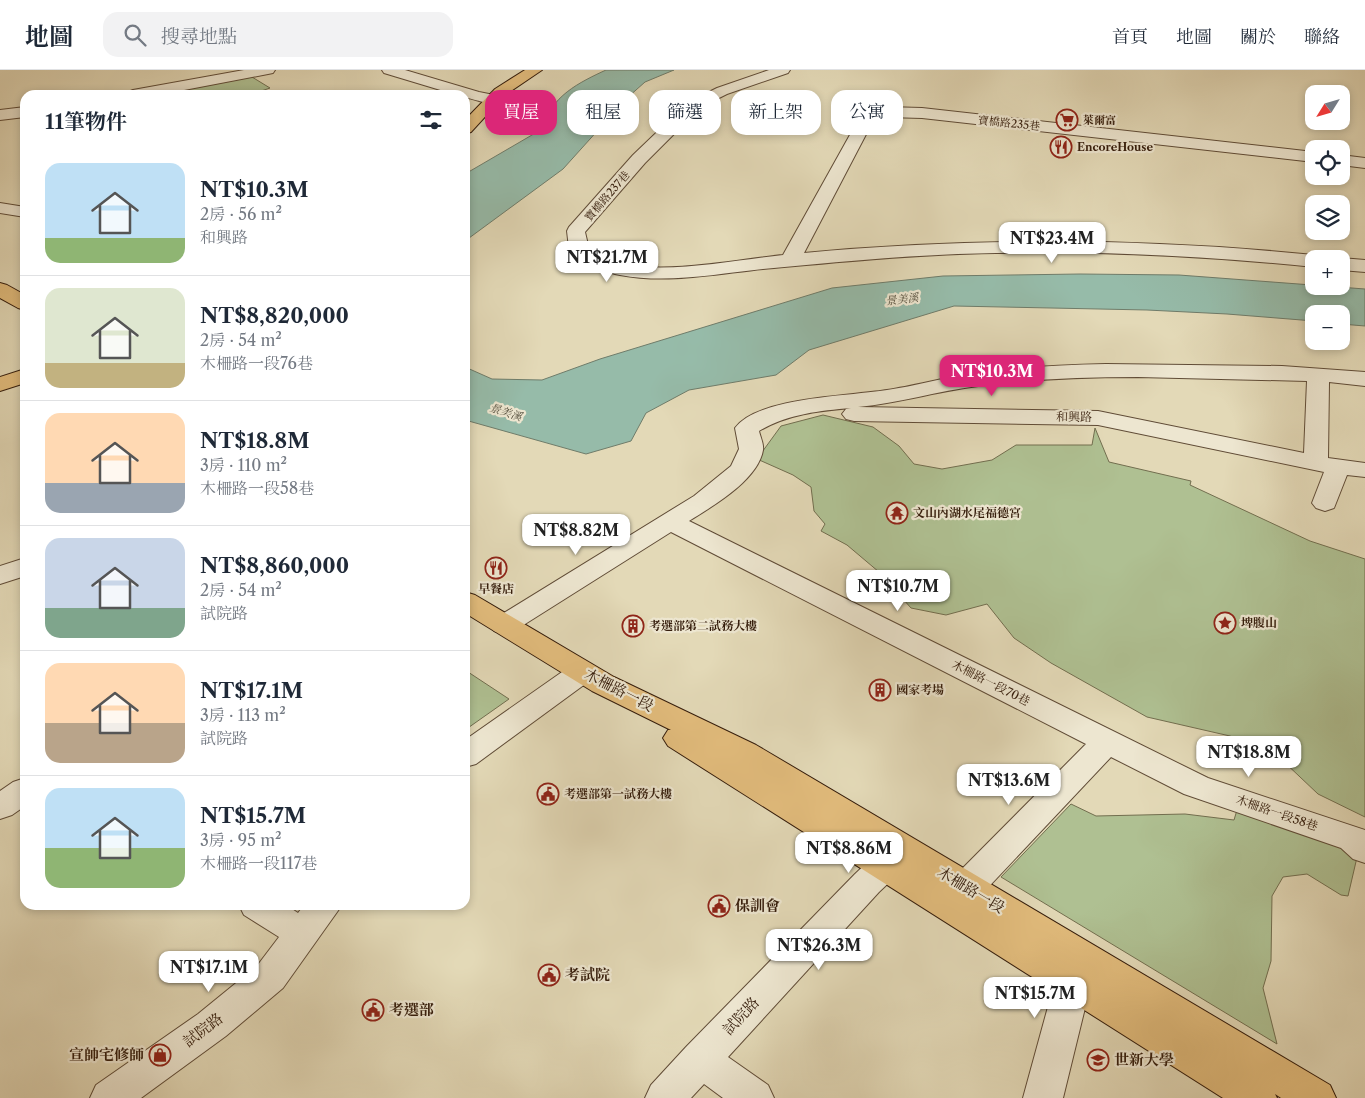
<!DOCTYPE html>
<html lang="zh-TW">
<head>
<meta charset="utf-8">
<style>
  body { margin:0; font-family:"Libre Caslon Text","Noto Serif TC",serif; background:#f2f2f3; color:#1f2937; height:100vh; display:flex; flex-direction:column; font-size:19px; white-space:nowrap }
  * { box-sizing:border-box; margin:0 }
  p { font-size:16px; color:#747a83 }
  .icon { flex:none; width:28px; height:28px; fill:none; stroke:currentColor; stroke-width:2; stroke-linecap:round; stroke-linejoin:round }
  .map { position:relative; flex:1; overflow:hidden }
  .side { position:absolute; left:20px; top:20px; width:450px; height:820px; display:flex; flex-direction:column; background:#fff; border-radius:15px; box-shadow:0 2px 8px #0003 }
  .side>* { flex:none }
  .banner { position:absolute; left:485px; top:20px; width:475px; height:45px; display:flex; gap:10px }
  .needle { width:32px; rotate:233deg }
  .fabs { position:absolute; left:1305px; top:15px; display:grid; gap:10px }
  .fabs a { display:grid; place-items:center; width:45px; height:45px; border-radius:10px; background:#fff; box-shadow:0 2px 8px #0003; font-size:25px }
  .price { position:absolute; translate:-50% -42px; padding:0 11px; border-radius:10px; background:#fff; color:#222; font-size:16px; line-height:32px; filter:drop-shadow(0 1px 2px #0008) }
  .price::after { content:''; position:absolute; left:50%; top:30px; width:15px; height:11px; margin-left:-8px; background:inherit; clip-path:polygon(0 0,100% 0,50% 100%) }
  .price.selected { background:#db2777; color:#fff }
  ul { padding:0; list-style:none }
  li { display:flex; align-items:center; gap:15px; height:125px; padding:0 25px }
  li+li { border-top:1px solid #e0e1e3 }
  li span { display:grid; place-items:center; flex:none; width:140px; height:100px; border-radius:15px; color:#555 }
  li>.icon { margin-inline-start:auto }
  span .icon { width:60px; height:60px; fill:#fffc; stroke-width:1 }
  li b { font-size:21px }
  h2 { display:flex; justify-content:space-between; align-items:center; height:60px; padding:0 25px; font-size:21px }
  .chip { padding:0 18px; border-radius:15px; background:#fff; box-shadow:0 2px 8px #0003; font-size:18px; line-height:45px }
  .chip.selected { background:#db2777; color:#fff }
  header { display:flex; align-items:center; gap:30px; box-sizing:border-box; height:70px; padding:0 25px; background:#fff; border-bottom:1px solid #e0e1e3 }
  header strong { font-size:24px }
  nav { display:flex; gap:28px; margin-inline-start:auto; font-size:18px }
  .search { width:350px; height:45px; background:#f2f2f3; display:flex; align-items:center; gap:12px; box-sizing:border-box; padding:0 18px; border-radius:15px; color:#747a83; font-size:19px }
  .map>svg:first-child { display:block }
</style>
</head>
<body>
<header>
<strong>地圖</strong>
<div class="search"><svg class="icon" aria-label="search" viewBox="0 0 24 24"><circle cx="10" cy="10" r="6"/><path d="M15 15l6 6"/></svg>搜尋地點</div>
<nav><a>首頁</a><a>地圖</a><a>關於</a><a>聯絡</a></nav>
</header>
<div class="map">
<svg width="1365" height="1028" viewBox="0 0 1365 1028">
  <rect width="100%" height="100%" fill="#e3d9b7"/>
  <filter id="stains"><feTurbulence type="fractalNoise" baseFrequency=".004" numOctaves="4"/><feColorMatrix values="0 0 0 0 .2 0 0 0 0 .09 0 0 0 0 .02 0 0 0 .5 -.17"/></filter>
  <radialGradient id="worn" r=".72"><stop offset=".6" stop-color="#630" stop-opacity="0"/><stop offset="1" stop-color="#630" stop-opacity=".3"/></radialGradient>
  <path fill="#afc092" stroke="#726e4f" d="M252 7 270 18 250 25H172L173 21Z
    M823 345 873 357 899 376 914 394 942 399 992 390 1016 375H1092L1095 358 1109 392 1191 411 1190 415 1310 471 1365 489V747L1318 724 1281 689 1230 666 1147 647 1051 593 1014 568 987 534 946 545 911 538 879 502 847 475 821 461 825 454 814 441 811 417 793 405 757 389 781 356Z
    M465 600 509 629 465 660Z
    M1071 734 1096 746 1185 744 1234 750 1237 740 1358 783 1348 826 1341 825 1307 804 1283 807 1272 826 1271 891 1263 918 1277 974 1001 807Z"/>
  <path fill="#96bba9" stroke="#6f7c6a" d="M606 0H674L645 12 627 28 563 99 465 171V104L544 58C549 27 580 12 606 0Z
    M1080 204 1179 205 1365 219V256L1341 254V244H1314V251L1227 244 1147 240 954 236 809 280 776 305 689 320 646 343 631 371 586 384 465 350V297L492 309 542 310 600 289 832 218 943 206Z"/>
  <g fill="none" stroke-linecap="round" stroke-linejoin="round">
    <g stroke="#604c37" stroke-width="2">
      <path id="minor" d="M244 0H275L273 3 268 4 158 25H125L128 22 133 20Z
        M382 0H405L479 22 499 26 502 29 499 32C489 35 476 30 465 27V25H457L384 3Z
        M769 0H790L788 3 727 24 707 34 691 47 645 93 585 162 588 175C599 182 610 191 622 194 669 204 735 190 783 185L861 45 886 37 922 38 1314 82V92L922 48 887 47 873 51 804 183C974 167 1144 168 1314 185L1322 189H1314V197C1208 186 1103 181 996 183 918 184 840 192 763 199 715 204 667 214 620 205 602 202 587 191 572 182L569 178 567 161 569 157 633 85 679 41 697 28 717 18Z
        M25 37V47L0 50V40Z
        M1341 85 1365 88V98L1341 95Z
        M0 133 25 137V147L0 143Z
        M1341 188 1365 190V202L1341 200V189H1339Z
        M1106 294 1282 296 1365 302V316L1329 312 1328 388 1365 393V407L1347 405 1334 438 1325 441 1316 438 1312 433 1324 402 1098 355 854 351 846 349 842 344 846 339 851 338C818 341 788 344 759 361 760 366 764 374 763 380 758 410 713 436 689 451L1208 708 1365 760V793L1353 789 1341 778 1184 724 1111 687 963 844 950 848 937 844 932 834 937 824 1086 674 671 462 514 561 504 564 494 561 490 555 494 549 694 426 731 396 739 379 735 358C757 327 851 326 887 320 915 316 942 308 969 304 1014 297 1060 295 1106 294ZM1138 307 1307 311 1304 383 1098 341 858 337C899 333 938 321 978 316 1031 309 1084 307 1138 307Z
        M25 488V506L0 514V496Z
        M582 592 592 595 597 602 592 609 476 694 465 697V670L572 595Z
        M25 708V736L12 745 0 749V721L13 712Z
        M902 767 914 771 919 780 914 789 879 822 728 987 768 1015 774 1028H723L704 1014 691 1028H645L651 1015 686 977 855 804 890 771Z
        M239 835H286L298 843 304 835H342L283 918 226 966 141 1028H90L96 1015 198 944 257 896 279 867 244 845Z
        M1078 878 1091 882 1096 893 1063 1028H1023L1060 893 1065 882Z"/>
    </g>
    <g stroke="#351d0c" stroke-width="2">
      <path id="major" d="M525 0H542L505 25 471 62 465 64V50L495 19Z
        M0 213 7 215 25 225V240L18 238 0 228Z
        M25 299V313L0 321V307Z
        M465 522 475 525 614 607 756 675 1330 1015 1336 1028H1281L1275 1024 1277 1028H1223L668 676 663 668 668 660H671L592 621 465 543Z"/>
    </g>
    <use href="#minor" fill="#ede6d0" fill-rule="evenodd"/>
    <use href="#major" fill="#e2bc7c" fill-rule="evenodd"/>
  </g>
  <defs>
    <g id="supermarket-ring" transform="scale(1.125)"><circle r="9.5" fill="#ede6d0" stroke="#8f2418" stroke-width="1.5"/><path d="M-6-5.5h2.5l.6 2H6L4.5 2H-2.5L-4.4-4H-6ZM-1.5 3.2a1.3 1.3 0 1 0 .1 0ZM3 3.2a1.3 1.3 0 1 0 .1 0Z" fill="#8f2418"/></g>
    <g id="restaurant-ring" transform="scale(1.125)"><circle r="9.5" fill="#ede6d0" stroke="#8f2418" stroke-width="1.5"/><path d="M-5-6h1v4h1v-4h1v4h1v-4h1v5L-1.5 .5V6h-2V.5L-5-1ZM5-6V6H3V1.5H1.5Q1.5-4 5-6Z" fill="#8f2418"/></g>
    <g id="temple-ring" transform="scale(1.125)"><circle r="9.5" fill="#ede6d0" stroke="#8f2418" stroke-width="1.5"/><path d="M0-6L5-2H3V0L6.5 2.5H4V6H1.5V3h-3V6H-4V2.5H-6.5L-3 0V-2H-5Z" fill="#8f2418"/></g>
    <g id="sight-ring" transform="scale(1.125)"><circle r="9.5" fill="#ede6d0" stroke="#8f2418" stroke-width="1.5"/><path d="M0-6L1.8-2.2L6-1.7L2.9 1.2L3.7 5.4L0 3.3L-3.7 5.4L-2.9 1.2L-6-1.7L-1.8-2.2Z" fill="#8f2418"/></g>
    <g id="building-ring" transform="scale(1.125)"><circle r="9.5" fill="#ede6d0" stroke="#8f2418" stroke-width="1.5"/><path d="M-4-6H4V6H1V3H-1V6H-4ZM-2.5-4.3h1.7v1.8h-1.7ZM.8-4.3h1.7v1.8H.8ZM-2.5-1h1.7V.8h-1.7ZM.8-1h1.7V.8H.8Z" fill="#8f2418"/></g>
    <g id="civic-ring" transform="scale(1.125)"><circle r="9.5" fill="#ede6d0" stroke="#8f2418" stroke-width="1.5"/><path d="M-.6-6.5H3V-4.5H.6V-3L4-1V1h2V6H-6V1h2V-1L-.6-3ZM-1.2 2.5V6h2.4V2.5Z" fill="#8f2418"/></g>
    <g id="shop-ring" transform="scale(1.125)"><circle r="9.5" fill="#ede6d0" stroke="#8f2418" stroke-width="1.5"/><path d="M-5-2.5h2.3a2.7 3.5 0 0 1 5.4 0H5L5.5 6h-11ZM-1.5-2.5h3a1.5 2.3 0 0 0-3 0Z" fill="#8f2418"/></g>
    <g id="university-ring" transform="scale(1.125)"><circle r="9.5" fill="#ede6d0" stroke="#8f2418" stroke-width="1.5"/><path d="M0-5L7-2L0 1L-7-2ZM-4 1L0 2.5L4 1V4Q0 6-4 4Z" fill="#8f2418"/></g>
  </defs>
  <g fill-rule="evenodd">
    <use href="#supermarket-ring" x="1067" y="50"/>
    <use href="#restaurant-ring" x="1061" y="77"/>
    <use href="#temple-ring" x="897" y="443"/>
    <use href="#restaurant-ring" x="496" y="498"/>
    <use href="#sight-ring" x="1225" y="553"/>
    <use href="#building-ring" x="633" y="556"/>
    <use href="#building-ring" x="880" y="620"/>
    <use href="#civic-ring" x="548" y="724"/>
    <use href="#civic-ring" x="719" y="836"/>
    <use href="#civic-ring" x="549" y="905"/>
    <use href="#civic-ring" x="373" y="940"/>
    <use href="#shop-ring" x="160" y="985"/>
    <use href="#university-ring" x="1098" y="990"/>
  </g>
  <g text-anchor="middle" stroke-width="4.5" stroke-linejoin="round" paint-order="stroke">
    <g font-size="11" font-weight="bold" fill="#351d0c" stroke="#ede6d0" text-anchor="start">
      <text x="1083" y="54">萊爾富</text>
      <text x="1077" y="81">EncoreHouse</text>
    </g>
    <g font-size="11" fill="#351d0c" stroke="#ede6d0">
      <text transform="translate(1009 53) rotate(6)" y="4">寶橋路235巷</text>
      <text transform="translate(607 126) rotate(-49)" y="4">寶橋路237巷</text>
    </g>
    <g font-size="11" font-style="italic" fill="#524c3b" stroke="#ede6d0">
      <text transform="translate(902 229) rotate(-7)" y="4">景美溪</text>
      <text transform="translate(506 342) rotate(18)" y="4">景美溪</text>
    </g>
    <g font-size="12" fill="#351d0c" stroke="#ede6d0">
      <text transform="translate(1074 347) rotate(1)" y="4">和興路</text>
      <text transform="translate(991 613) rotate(27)" y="4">木柵路一段70巷</text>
      <text transform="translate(1277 743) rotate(19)" y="4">木柵路一段58巷</text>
    </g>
    <g font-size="12" font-weight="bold" fill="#351d0c" stroke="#ede6d0" text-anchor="start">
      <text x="913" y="447">文山內湖水尾福德宮</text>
      <text x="496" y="523" text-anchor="middle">早餐店</text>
      <text x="1241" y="557">埤腹山</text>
      <text x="649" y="560">考選部第二試務大樓</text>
      <text x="896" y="624">國家考場</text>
      <text x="564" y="728">考選部第一試務大樓</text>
    </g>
    <g font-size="15" fill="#351d0c" stroke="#ede6d0">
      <text transform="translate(619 620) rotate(27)" y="5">木柵路一段</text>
      <text transform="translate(971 820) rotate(31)" y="5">木柵路一段</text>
      <text transform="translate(741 946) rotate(-47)" y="5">試院路</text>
      <text transform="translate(203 960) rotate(-37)" y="5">試院路</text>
    </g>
    <g font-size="15" font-weight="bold" fill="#351d0c" stroke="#ede6d0" text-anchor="start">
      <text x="735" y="841">保訓會</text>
      <text x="565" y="910">考試院</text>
      <text x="389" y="945">考選部</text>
      <text x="144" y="990" text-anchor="end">宣帥宅修師</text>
      <text x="1114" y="995">世新大學</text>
    </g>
  </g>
  <rect width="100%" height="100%" filter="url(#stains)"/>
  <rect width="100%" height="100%" fill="url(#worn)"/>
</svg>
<div class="fabs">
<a><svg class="needle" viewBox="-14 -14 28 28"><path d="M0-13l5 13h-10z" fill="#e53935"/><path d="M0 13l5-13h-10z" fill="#747a83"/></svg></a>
<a><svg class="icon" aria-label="locate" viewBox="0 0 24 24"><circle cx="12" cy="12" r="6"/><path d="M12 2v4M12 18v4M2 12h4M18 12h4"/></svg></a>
<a><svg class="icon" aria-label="layers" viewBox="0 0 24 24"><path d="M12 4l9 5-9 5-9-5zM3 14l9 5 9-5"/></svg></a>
<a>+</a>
<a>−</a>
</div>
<b class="price" style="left:1052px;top:194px">NT$23.4M</b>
<b class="price" style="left:607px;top:213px">NT$21.7M</b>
<b class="price selected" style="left:992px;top:327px">NT$10.3M</b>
<b class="price" style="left:576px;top:486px">NT$8.82M</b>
<b class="price" style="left:898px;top:542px">NT$10.7M</b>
<b class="price" style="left:1249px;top:708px">NT$18.8M</b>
<b class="price" style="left:1009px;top:736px">NT$13.6M</b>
<b class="price" style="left:849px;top:804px">NT$8.86M</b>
<b class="price" style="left:819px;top:901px">NT$26.3M</b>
<b class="price" style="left:209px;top:923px">NT$17.1M</b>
<b class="price" style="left:1035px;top:949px">NT$15.7M</b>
<div class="banner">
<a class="chip selected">買屋</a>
<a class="chip">租屋</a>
<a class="chip">篩選</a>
<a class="chip">新上架</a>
<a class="chip">公寓</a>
</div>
<section class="side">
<h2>11筆物件<svg class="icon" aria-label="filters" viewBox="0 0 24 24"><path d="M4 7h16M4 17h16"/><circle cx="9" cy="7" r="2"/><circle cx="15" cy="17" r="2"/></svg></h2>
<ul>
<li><span style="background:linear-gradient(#bfe0f5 75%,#8fb573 0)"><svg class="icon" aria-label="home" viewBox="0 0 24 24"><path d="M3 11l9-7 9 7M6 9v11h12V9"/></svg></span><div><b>NT$10.3M</b><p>2房 · 56 m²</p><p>和興路</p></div></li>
<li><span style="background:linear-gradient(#dfe7d0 75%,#c2b280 0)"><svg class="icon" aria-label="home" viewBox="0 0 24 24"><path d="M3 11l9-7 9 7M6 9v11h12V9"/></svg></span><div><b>NT$8,820,000</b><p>2房 · 54 m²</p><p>木柵路一段76巷</p></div></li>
<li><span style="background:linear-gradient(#ffd9b3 70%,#9aa5b1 0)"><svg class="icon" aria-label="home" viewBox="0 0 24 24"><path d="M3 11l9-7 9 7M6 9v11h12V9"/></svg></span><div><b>NT$18.8M</b><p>3房 · 110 m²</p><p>木柵路一段58巷</p></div></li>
<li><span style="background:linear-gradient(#c9d6e8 70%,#7fa58c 0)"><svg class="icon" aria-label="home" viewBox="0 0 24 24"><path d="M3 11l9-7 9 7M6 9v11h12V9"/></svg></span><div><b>NT$8,860,000</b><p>2房 · 54 m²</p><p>試院路</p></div></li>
<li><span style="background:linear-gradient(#ffd9b3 60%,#b9a48a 0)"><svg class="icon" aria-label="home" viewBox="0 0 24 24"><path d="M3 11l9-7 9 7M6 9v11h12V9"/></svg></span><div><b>NT$17.1M</b><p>3房 · 113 m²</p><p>試院路</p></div></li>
<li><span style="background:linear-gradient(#bfe0f5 60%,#8fb573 0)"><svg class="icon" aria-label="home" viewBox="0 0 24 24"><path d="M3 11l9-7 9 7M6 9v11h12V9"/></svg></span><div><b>NT$15.7M</b><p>3房 · 95 m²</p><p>木柵路一段117巷</p></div></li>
</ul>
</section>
</div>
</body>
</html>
